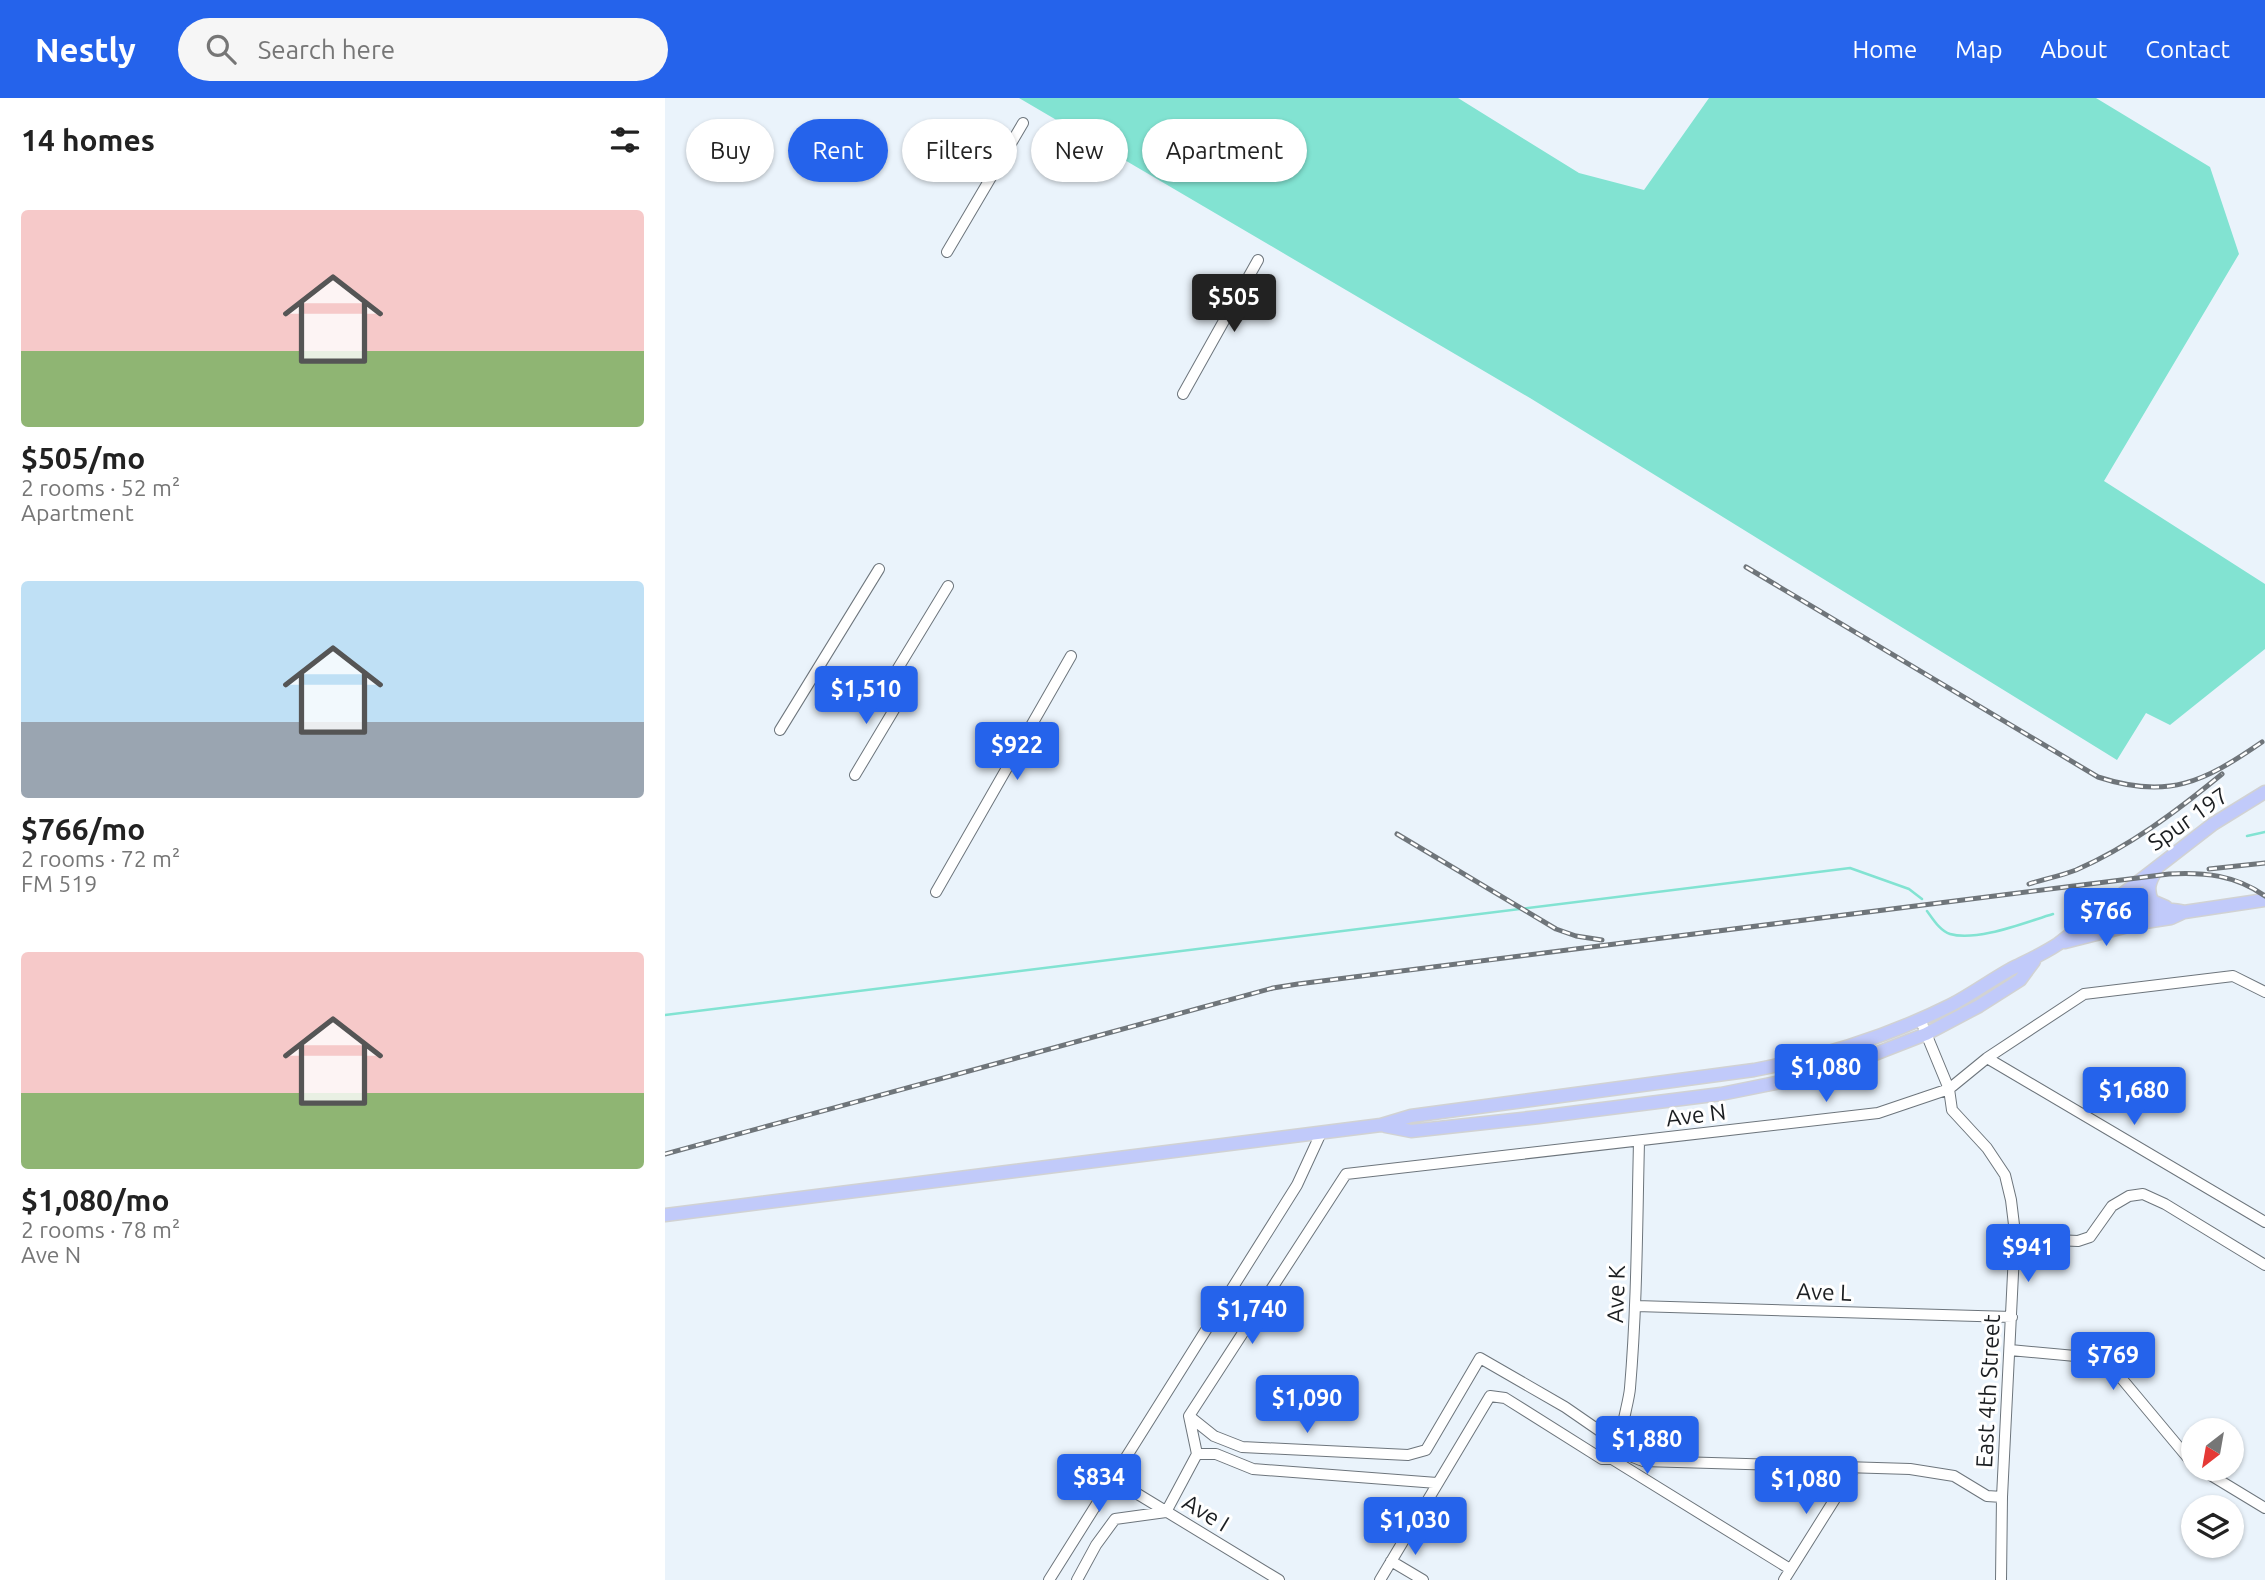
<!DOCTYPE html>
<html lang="en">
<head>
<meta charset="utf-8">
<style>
  body { margin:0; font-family:Ubuntu,sans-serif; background:#f6f6f6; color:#222; height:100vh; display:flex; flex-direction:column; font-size:26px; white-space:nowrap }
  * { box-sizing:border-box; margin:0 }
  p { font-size:23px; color:#767676 }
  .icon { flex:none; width:38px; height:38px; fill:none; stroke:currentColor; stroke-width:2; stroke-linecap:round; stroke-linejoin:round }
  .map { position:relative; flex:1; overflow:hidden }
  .side { display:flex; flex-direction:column; background:#fff; width:665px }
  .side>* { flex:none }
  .top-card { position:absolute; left:21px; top:21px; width:665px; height:63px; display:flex; gap:14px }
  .needle { width:46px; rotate:211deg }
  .tools { position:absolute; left:1516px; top:1320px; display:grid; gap:14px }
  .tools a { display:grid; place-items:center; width:63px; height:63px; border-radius:50%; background:#fff; box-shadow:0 2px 5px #0004; font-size:35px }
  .price { position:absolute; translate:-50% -60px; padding:0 16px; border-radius:7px; background:#2563eb; color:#fff; font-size:23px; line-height:46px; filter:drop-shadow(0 2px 4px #0008) }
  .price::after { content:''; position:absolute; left:50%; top:42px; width:21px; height:16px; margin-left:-10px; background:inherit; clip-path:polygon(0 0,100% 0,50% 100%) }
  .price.active { background:#222; color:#fff }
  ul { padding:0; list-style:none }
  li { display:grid; align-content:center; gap:14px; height:371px; padding:0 21px }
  li span { display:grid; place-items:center; height:217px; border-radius:7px; color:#555 }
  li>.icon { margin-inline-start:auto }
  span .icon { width:126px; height:126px; fill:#fffc; stroke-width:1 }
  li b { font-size:30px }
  h2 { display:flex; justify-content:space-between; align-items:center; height:84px; padding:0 21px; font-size:30px }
  .tag { padding:0 24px; border-radius:32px; background:#fff; box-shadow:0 2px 5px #0004; font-size:24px; line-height:63px }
  .tag.active { background:#2563eb; color:#fff }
  header { display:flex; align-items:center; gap:42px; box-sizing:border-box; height:98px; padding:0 35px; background:#2563eb; color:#fff }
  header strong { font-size:33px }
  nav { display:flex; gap:38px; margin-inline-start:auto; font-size:24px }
  .search { width:490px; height:63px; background:#f6f6f6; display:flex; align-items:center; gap:18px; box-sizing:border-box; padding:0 24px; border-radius:38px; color:#767676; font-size:26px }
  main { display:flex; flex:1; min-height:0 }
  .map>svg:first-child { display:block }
</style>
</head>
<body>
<header>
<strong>Nestly</strong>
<div class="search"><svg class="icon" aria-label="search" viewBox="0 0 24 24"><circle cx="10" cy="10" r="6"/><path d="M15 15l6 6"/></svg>Search here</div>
<nav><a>Home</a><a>Map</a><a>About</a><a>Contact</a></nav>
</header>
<main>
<section class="side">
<h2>14 homes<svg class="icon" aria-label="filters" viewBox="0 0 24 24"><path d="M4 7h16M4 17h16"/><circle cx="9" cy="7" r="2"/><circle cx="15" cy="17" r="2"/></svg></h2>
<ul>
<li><span style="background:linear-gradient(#f6c9c9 65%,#8fb573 0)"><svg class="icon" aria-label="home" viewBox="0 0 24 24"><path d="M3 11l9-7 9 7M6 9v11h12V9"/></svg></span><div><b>$505/mo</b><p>2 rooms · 52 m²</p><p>Apartment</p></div></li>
<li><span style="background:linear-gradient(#bfe0f5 65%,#9aa5b1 0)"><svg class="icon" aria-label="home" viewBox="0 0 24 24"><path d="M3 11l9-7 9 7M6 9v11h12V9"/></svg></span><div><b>$766/mo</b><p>2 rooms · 72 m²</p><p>FM 519</p></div></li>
<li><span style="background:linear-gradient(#f6c9c9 65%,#8fb573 0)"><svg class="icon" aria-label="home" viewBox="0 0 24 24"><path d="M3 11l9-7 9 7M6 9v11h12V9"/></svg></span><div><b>$1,080/mo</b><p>2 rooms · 78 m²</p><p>Ave N</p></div></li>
</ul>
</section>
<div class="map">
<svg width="1600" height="1482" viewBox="0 0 1600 1482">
  <rect width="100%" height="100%" fill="#eaf3fb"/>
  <path fill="#82e3d2" d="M354 0H793L914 75 979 92 1044 0H1431L1545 69 1574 156 1439 383 1600 486V551L1505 627 1481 615 1452 662 865 300Z"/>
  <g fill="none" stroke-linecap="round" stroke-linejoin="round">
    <path stroke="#82e3d2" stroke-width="2.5" d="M1582 738 1600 734
      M1262 813C1268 821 1275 833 1285 836 1312 844 1361 824 1388 816
      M0 917 1185 770 1244 791 1257 801"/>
    <g stroke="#6d757c" stroke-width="12">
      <path id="minor" d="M282 154 358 25
        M518 296 593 162
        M224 585 283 488
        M115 632 214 471
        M190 677 239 595
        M271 794 406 558
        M1255 921 1284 991 1287 1012 1322 1050 1340 1077 1346 1102 1350 1135 1337 1399 1336 1482
        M1322 960 1600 1124
        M974 1044C972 1126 972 1208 965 1290 964 1305 953 1336 957 1348 961 1358 970 1360 978 1363L1245 1371 1289 1378 1322 1398 1337 1399
        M1350 1135 1371 1136 1390 1142 1413 1143 1425 1139 1447 1108 1464 1098 1478 1096 1500 1106 1600 1167
        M971 1208 1347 1219
        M1345 1252 1432 1260 1452 1275 1528 1366
        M524 1318 549 1338 577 1349 743 1357 761 1352 815 1260 900 1309 958 1349 947 1361 1125 1471
        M532 1356H551L588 1371 772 1385
        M1534 1370 1600 1410
        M448 1381 614 1482
        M726 1463 758 1482
        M384 1482 632 1087 656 1035
        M412 1482 431 1447 450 1421 501 1414 532 1356 524 1318 681 1076 1213 1015 1284 991 1322 960 1419 896 1568 878 1600 894
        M715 1482 825 1298 840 1300 937 1361H947
        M1119 1482 1190 1369"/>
    </g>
    <g stroke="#d1d2d3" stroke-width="15">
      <path id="major" d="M1491 773C1484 784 1482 791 1487 803L1501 809
        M1434 813 1456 822 1480 824 1506 820 1519 814 1600 802
        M1436 813C1455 810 1500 809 1519 814
        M1400 844 1471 826
        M720 1028 746 1033 874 1019 1056 996 1135 980 1179 968 1261 936 1314 908 1355 882 1369 863
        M0 1117 716 1027 746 1018 1089 972C1157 959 1224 938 1286 907 1307 896 1326 882 1346 871 1362 863 1378 856 1393 846L1548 726 1600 694"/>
    </g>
    <use href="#minor" stroke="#fff" stroke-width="10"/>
    <use href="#major" stroke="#c1cafa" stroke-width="12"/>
    <g stroke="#6f757a" stroke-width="5">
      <path id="rail" d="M1081 469 1433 679C1503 702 1539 684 1597 644
        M732 736 891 831 911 838 937 842
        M1544 771 1600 765
        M1364 786C1379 781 1396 778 1411 772 1464 749 1512 713 1557 676
        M0 1056 608 890 633 886 1504 776C1540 774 1570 777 1600 798"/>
    </g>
    <use href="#rail" stroke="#fff" stroke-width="2.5" stroke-dasharray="8" stroke-linecap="butt"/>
  </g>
  <g text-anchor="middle" stroke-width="6" stroke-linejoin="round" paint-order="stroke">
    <g font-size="23" fill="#1b1e21" stroke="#fff">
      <text transform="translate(1523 721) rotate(-35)" y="8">Spur 197</text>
      <text transform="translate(1031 1017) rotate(-7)" y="8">Ave N</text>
      <text transform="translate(1159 1194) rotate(2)" y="8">Ave L</text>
      <text transform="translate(951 1196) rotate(-88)" y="8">Ave K</text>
      <text transform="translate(1323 1293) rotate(-87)" y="8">East 4th Street</text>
      <text transform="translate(541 1415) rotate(31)" y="8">Ave I</text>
    </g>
  </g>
</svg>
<div class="tools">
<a><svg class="needle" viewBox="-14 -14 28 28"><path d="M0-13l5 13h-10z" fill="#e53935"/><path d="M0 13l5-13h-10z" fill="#767676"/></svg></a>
<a><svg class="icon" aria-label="layers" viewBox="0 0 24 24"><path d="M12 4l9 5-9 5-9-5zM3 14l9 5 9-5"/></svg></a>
</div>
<b class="price active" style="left:569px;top:236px">$505</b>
<b class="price" style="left:201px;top:628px">$1,510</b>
<b class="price" style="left:352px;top:684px">$922</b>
<b class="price" style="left:1441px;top:850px">$766</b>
<b class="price" style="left:1161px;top:1006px">$1,080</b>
<b class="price" style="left:1469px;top:1029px">$1,680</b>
<b class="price" style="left:1363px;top:1186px">$941</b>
<b class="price" style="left:587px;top:1248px">$1,740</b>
<b class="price" style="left:1448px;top:1294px">$769</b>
<b class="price" style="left:642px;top:1337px">$1,090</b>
<b class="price" style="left:982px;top:1378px">$1,880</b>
<b class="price" style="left:434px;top:1416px">$834</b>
<b class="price" style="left:1141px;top:1418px">$1,080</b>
<b class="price" style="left:750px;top:1459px">$1,030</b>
<div class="top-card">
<a class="tag">Buy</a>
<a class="tag active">Rent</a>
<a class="tag">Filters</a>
<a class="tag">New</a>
<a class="tag">Apartment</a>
</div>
</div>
</main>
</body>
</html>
